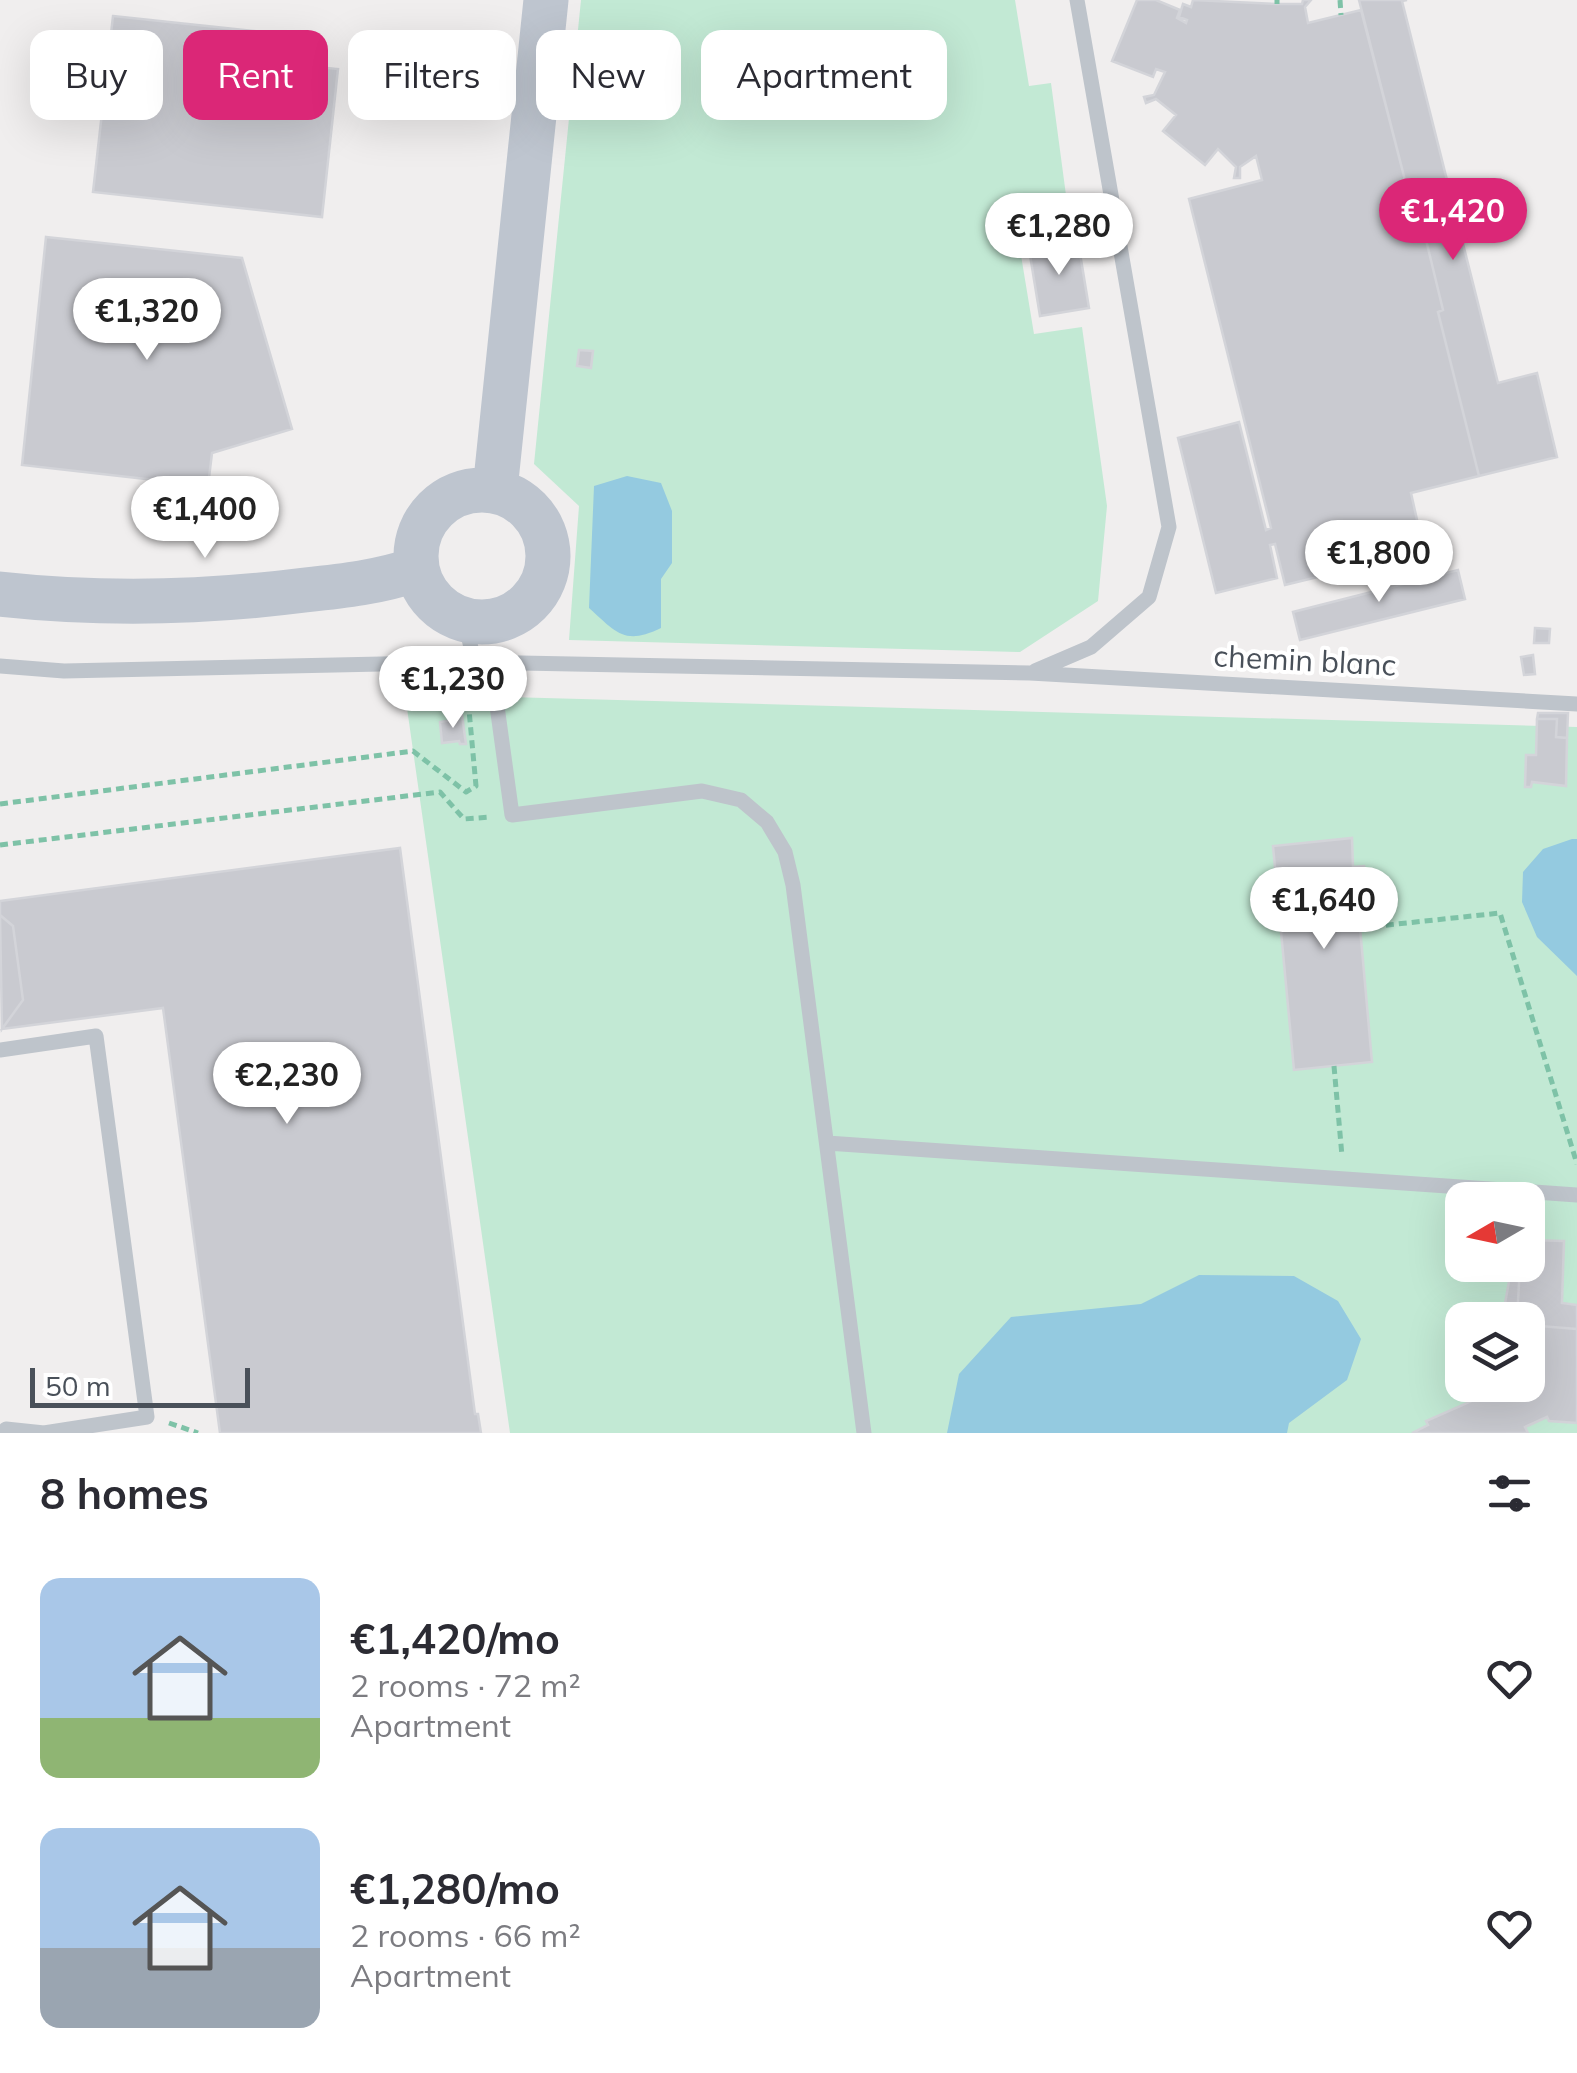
<!DOCTYPE html>
<html lang="en">
<head>
<meta charset="utf-8">
<style>
  body { margin:0; font-family:Mulish,sans-serif; background:#f2f2f3; color:#2b2b33; height:100vh; display:flex; flex-direction:column; font-size:38px; white-space:nowrap }
  * { box-sizing:border-box; margin:0 }
  p { font-size:32px; color:#7c7c81 }
  .icon { flex:none; width:55px; height:55px; fill:none; stroke:currentColor; stroke-width:2; stroke-linecap:round; stroke-linejoin:round }
  .map { position:relative; height:1433px; overflow:hidden }
  .panel { display:flex; flex-direction:column; background:#fff; flex:1 }
  .panel>* { flex:none }
  .hud { position:absolute; left:30px; top:30px; width:1000px; height:90px; display:flex; gap:20px }
  .needle { width:65px; rotate:261deg }
  .controls { position:absolute; left:1445px; top:1182px; display:grid; gap:20px }
  .controls a { display:grid; place-items:center; width:100px; height:100px; border-radius:20px; background:#fff; box-shadow:0 10px 40px #0002; font-size:50px }
  .scale { position:absolute; left:30px; bottom:25px; width:220px; box-sizing:border-box; padding-left:10px; border:5px solid #495059; border-top:0; font-size:28px; line-height:35px; white-space:nowrap; color:#495059; -webkit-text-stroke:8px #fff; paint-order:stroke }
  .price { position:absolute; translate:-50% -85px; padding:0 22px; border-radius:35px; background:#fff; color:#222; font-size:32px; line-height:65px; filter:drop-shadow(0 2px 5px #0008) }
  .price::after { content:''; position:absolute; left:50%; top:60px; width:30px; height:22px; margin-left:-15px; background:inherit; clip-path:polygon(0 0,100% 0,50% 100%) }
  .price.active { background:#db2777; color:#fff }
  ul { padding:0; list-style:none }
  li { display:flex; align-items:center; gap:30px; height:250px; padding:0 40px }
  li span { display:grid; place-items:center; flex:none; width:280px; height:200px; border-radius:20px; color:#555 }
  li>.icon { margin-inline-start:auto }
  span .icon { width:120px; height:120px; fill:#fffc; stroke-width:1 }
  li b { font-size:42px }
  h2 { display:flex; justify-content:space-between; align-items:center; height:120px; padding:0 40px; font-size:42px }
  .chip { padding:0 35px; border-radius:20px; background:#fff; box-shadow:0 10px 40px #0002; font-size:35px; line-height:90px }
  .chip.active { background:#db2777; color:#fff }
  .map>svg:first-child { display:block }
</style>
</head>
<body>
<div class="map">
<svg width="1577" height="1433" viewBox="0 0 1577 1433">
  <rect width="100%" height="100%" fill="#f0eeee"/>
  <path fill="#c2e9d4" fill-rule="evenodd" d="M581 0H1015L1029 86 1051 83 1070 225 1018 237 1034 334 1082 327 1107 506 1098 601 1020 652 569 640 579 506 534 464Z
    M405 694 1577 727V1433H510ZM1462 1200H1528V1265H1462ZM1462 1320H1528V1385H1462Z"/>
  <path fill="#94cae0" d="M627 476 661 483 672 511V563L661 579V628C624 646 616 632 589 608L594 486Z
    M1572 839H1577V976L1537 937 1522 902 1523 872 1543 849Z
    M1199 1275 1294 1276 1338 1301 1361 1339 1347 1380 1289 1423 1287 1433H947L959 1374 1011 1317 1141 1304Z"/>
  <path fill="#c9cad0" stroke="#d3d4d9" stroke-width="2.5" d="M1137 0H1156L1180 10 1177 18 1186 23 1187 20 1179 17 1183 4 1191 7 1193 0 1277 4H1302L1303 0H1311L1305 7 1308 23 1361 10 1407 188 1413 186 1443 310 1438 312 1479 476 1411 493 1424 551 1285 585 1275 544 1270 545 1277 578 1216 593 1178 438 1239 422 1266 530 1271 528 1189 199 1262 180 1256 156 1240 167V178H1234L1236 167 1218 149 1205 165 1163 131 1176 115 1156 99 1146 103 1144 97 1154 95 1165 72 1156 69 1153 77 1112 61Z
    M1359 0H1407L1402 1 1498 383 1537 373 1557 457 1479 476 1438 312 1443 310 1413 186 1407 188Z
    M113 16 272 33 269 62 338 69 322 217 93 192Z
    M46 237 242 258 292 429 212 453 208 486 22 465Z
    M1078 241 1089 308 1040 316 1029 249Z
    M579 350 593 351 591 368 577 366Z
    M1458 570 1465 599 1300 640 1293 612Z
    M1535 628 1550 629 1549 643H1534Z
    M1533 655 1535 674 1524 675 1521 657Z
    M1538 713H1568L1567 738 1556 737 1557 719H1537Z
    M462 715 466 744H460L459 741 442 743 440 722 457 719 456 716Z
    M1537 719H1557L1556 737 1567 738 1566 786 1532 782 1531 787H1525L1526 755H1536Z
    M1352 838 1353 867 1364 866 1369 915 1359 916 1372 1062 1294 1070 1273 846Z
    M400 848 475 1414H478L481 1433H220L163 1008 2 1029 23 1000 13 926 0 915V901Z
    M0 915 13 926 23 1000 2 1029Z
    M1528 1240 1564 1241 1562 1303 1577 1305V1329L1528 1325V1320H1517L1520 1265H1528Z
    M1512 1265H1520L1517 1320H1502Z
    M1528 1325 1577 1329V1423L1549 1421 1547 1417 1525 1427 1528 1433H1412L1428 1425 1426 1421 1490 1393 1491 1385H1528Z"/>
  <g fill="none" stroke-linecap="round" stroke-linejoin="round">
    <path stroke="#7ec2a7" stroke-width="5" stroke-dasharray="8 5" stroke-linecap="butt" d="M1277 0V4
      M1340 0 1341 15
      M0 804 413 751 466 792 476 786 468 699
      M0 845 440 792 464 819 491 817
      M1360 928 1500 913 1577 1164
      M1334 1066 1342 1156
      M169 1423 198 1433"/>
    <path stroke="#bec4cb" stroke-width="15" d="M465 620 474 662 497 706 512 815 702 791 741 800 767 822 785 852 793 885 864 1433
      M0 666 64 671 474 662 1030 673 1577 704
      M1035 671 1091 647 1149 597 1169 527 1077 0
      M0 1050 96 1036 147 1417 44 1433 6 1429
      M827 1143 1577 1195"/>
    <path stroke="#bec5cf" stroke-width="45" d="M495 490 546 0
      M416 556a66 66 0 1 1 132 0a66 66 0 1 1-132 0Z
      M0 594C101 605 203 603 305 590 343 586 380 582 417 569"/>
  </g>
  <g text-anchor="middle" stroke-width="8" stroke-linejoin="round" paint-order="stroke">
    <g font-size="30" fill="#495059" stroke="#fff">
      <text transform="translate(1305 661) rotate(3)" y="10">chemin blanc</text>
    </g>
  </g>
</svg>
<div class="controls">
<a><svg class="needle" viewBox="-14 -14 28 28"><path d="M0-13l5 13h-10z" fill="#e53935"/><path d="M0 13l5-13h-10z" fill="#7c7c81"/></svg></a>
<a><svg class="icon" aria-label="layers" viewBox="0 0 24 24"><path d="M12 4l9 5-9 5-9-5zM3 14l9 5 9-5"/></svg></a>
</div>
<div class="scale">50 m</div>
<b class="price active" style="left:1453px;top:263px">€1,420</b>
<b class="price" style="left:1059px;top:278px">€1,280</b>
<b class="price" style="left:147px;top:363px">€1,320</b>
<b class="price" style="left:205px;top:561px">€1,400</b>
<b class="price" style="left:1379px;top:605px">€1,800</b>
<b class="price" style="left:453px;top:731px">€1,230</b>
<b class="price" style="left:1324px;top:952px">€1,640</b>
<b class="price" style="left:287px;top:1127px">€2,230</b>
<div class="hud">
<a class="chip">Buy</a>
<a class="chip active">Rent</a>
<a class="chip">Filters</a>
<a class="chip">New</a>
<a class="chip">Apartment</a>
</div>
</div>
<section class="panel">
<h2>8 homes<svg class="icon" aria-label="filters" viewBox="0 0 24 24"><path d="M4 7h16M4 17h16"/><circle cx="9" cy="7" r="2"/><circle cx="15" cy="17" r="2"/></svg></h2>
<ul>
<li><span style="background:linear-gradient(#a9c7e8 70%,#8fb573 0)"><svg class="icon" aria-label="home" viewBox="0 0 24 24"><path d="M3 11l9-7 9 7M6 9v11h12V9"/></svg></span><div><b>€1,420/mo</b><p>2 rooms · 72 m²</p><p>Apartment</p></div><svg class="icon" aria-label="heart" viewBox="0 0 24 24"><path d="M12 20l-8-8c-3-5 5-10 8-4 3-6 11-1 8 4z"/></svg></li>
<li><span style="background:linear-gradient(#a9c7e8 60%,#9aa5b1 0)"><svg class="icon" aria-label="home" viewBox="0 0 24 24"><path d="M3 11l9-7 9 7M6 9v11h12V9"/></svg></span><div><b>€1,280/mo</b><p>2 rooms · 66 m²</p><p>Apartment</p></div><svg class="icon" aria-label="heart" viewBox="0 0 24 24"><path d="M12 20l-8-8c-3-5 5-10 8-4 3-6 11-1 8 4z"/></svg></li>
</ul>
</section>
</body>
</html>
